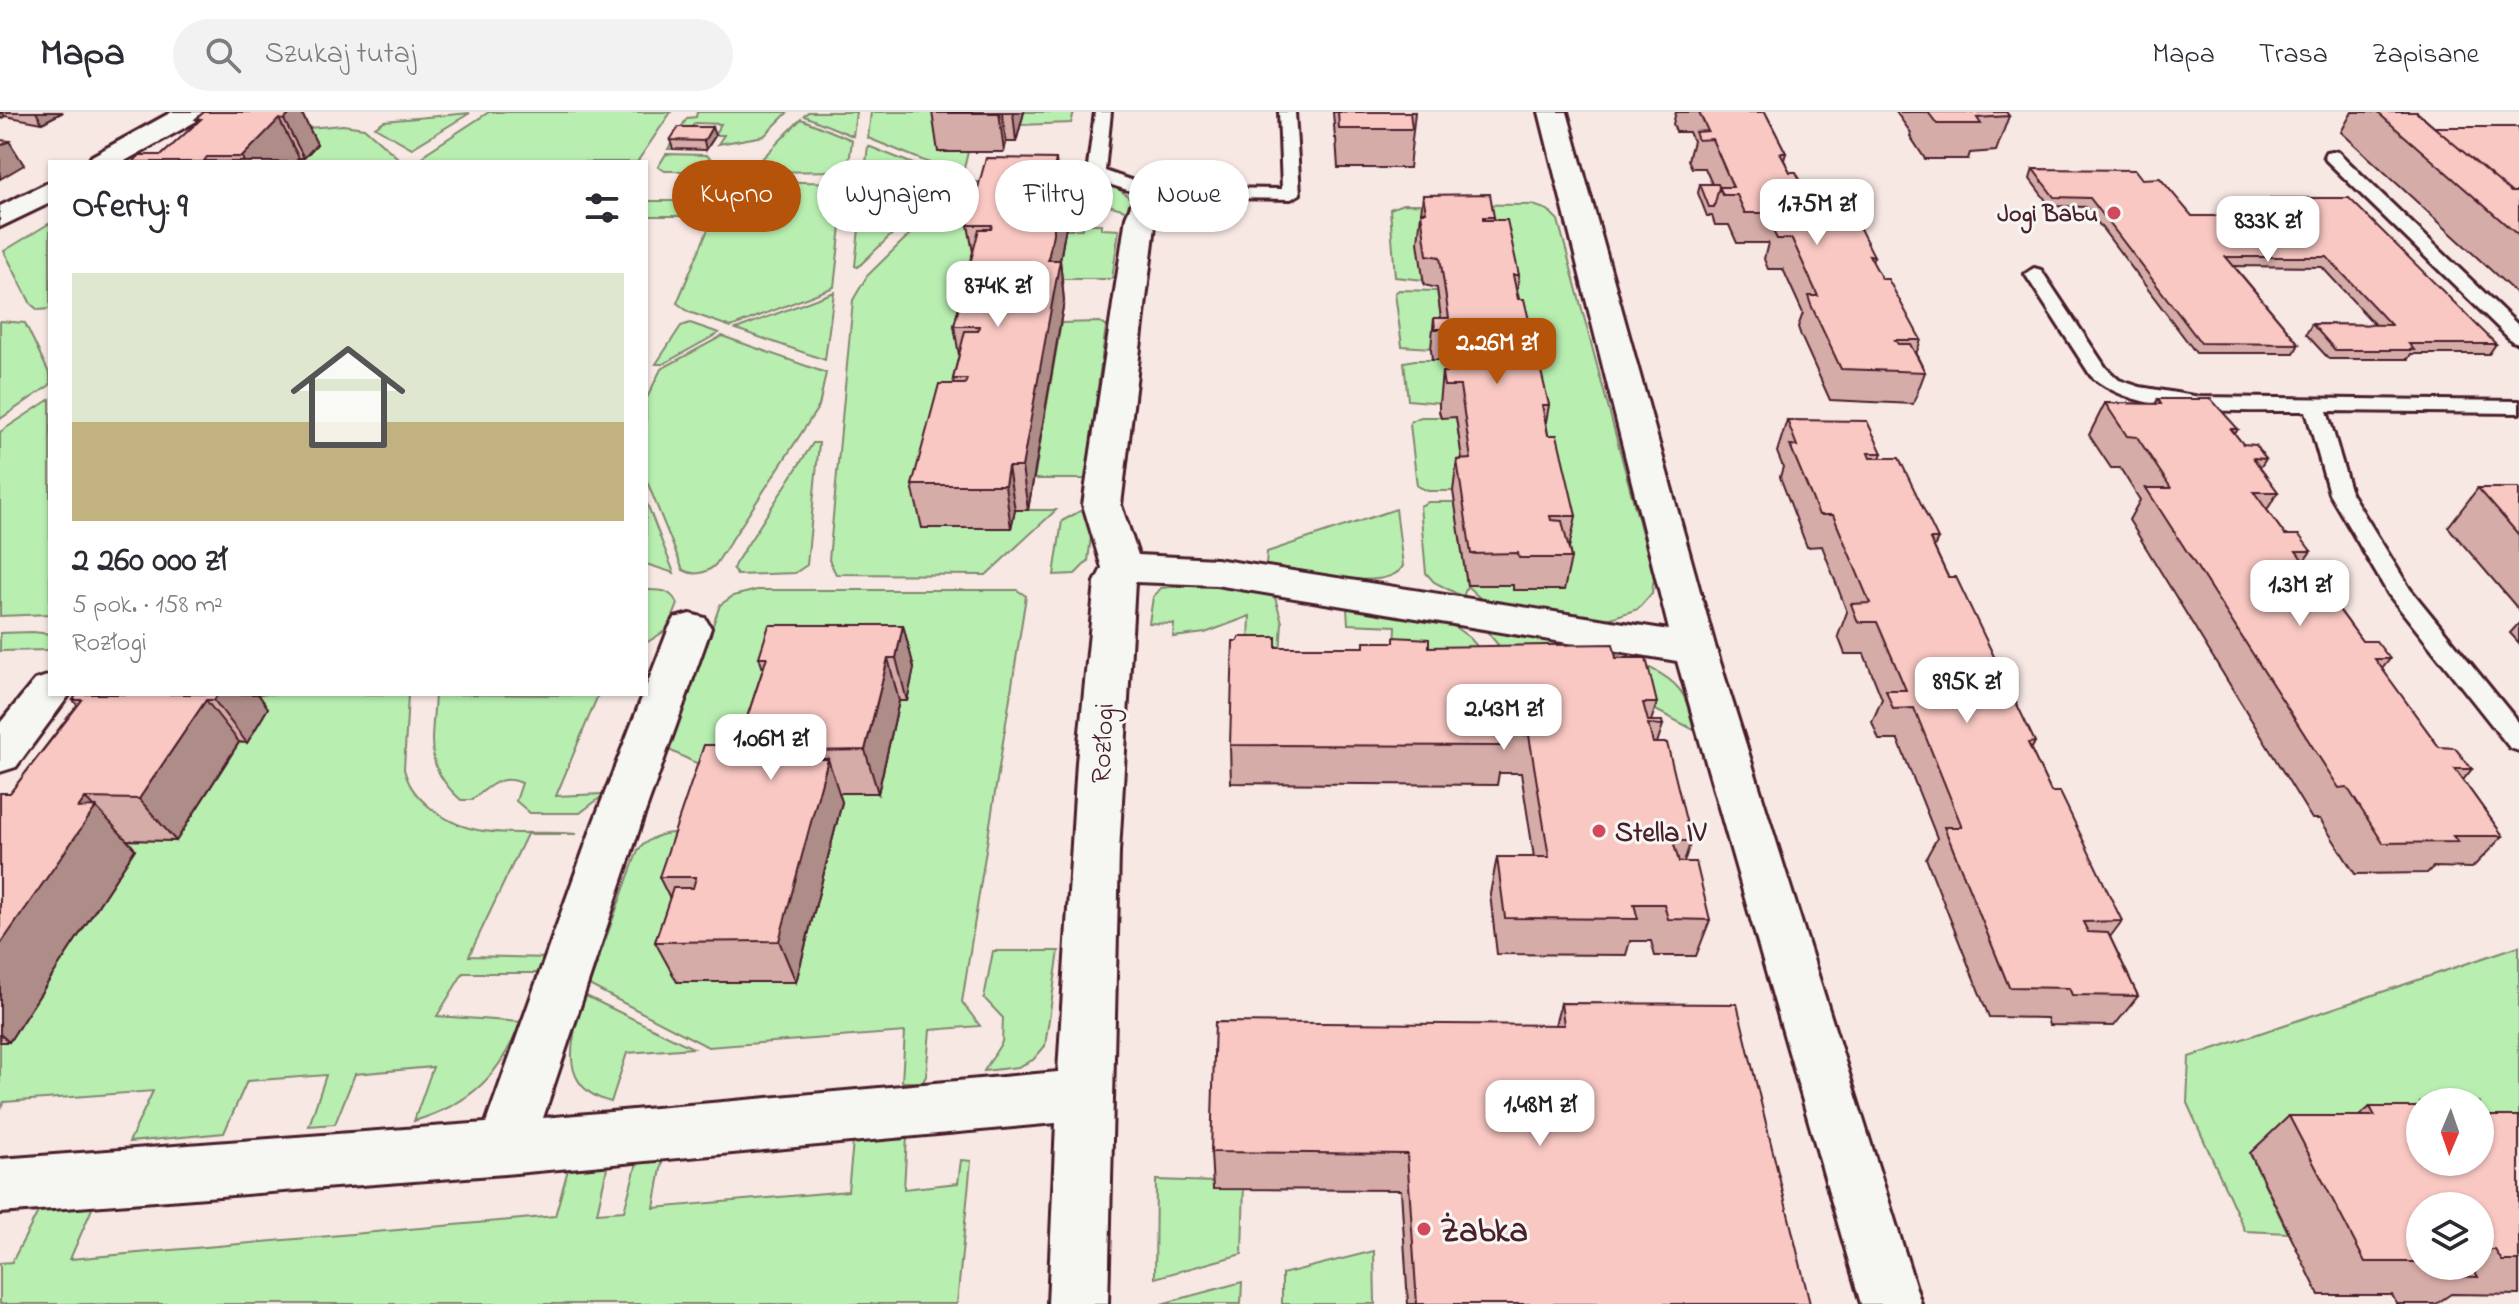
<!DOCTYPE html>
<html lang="pl">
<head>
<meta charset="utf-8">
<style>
  body { margin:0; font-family:"Indie Flower",sans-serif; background:#f2f2f3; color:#2b2b33; height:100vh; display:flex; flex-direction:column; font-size:30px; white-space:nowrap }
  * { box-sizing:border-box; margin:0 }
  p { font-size:26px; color:#7c7c81 }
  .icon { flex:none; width:44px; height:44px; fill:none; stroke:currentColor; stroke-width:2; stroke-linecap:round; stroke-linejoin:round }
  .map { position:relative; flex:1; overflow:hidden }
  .drawer { position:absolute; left:48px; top:48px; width:600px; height:536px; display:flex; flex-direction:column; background:#fff; border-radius:0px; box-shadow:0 2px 6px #0004 }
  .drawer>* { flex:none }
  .banner { position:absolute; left:672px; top:48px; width:760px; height:72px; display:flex; gap:16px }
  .needle { width:52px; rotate:182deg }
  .fabs { position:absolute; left:2406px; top:976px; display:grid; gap:16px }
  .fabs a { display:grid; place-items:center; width:88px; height:88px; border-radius:50%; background:#fff; box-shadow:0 2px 6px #0004; font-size:40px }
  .price { position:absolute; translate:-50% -68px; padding:0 18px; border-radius:16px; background:#fff; color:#222; font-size:26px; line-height:52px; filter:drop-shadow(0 2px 4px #0008) }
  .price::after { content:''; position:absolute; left:50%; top:48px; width:24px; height:18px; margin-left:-12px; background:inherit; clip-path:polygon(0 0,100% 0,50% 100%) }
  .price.current { background:#b45309; color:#fff }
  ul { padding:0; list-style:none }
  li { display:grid; align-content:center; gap:16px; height:424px; padding:0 24px }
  li span { display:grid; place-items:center; height:248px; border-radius:0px; color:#555 }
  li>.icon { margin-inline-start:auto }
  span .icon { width:144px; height:144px; fill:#fffc; stroke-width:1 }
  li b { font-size:34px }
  h2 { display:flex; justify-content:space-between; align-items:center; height:96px; padding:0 24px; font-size:34px }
  .chip { padding:0 28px; border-radius:36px; background:#fff; box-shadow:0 2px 6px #0004; font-size:28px; line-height:72px }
  .chip.current { background:#b45309; color:#fff }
  header { display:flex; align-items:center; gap:48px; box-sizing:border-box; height:112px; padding:0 40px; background:#fff; border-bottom:2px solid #e1e1e2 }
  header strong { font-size:38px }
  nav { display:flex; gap:44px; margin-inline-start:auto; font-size:28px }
  .search { width:560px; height:72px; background:#f2f2f3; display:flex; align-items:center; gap:20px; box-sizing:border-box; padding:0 28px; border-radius:44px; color:#7c7c81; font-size:30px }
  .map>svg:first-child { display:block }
</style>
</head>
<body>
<header>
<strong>Mapa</strong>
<div class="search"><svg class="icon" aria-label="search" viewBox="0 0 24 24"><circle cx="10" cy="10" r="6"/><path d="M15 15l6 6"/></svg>Szukaj tutaj</div>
<nav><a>Mapa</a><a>Trasa</a><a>Zapisane</a></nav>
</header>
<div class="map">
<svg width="2519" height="1192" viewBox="0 0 2519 1192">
  <rect width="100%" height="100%" fill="#f7e8e4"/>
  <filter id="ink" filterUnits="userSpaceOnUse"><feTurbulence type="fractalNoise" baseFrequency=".0125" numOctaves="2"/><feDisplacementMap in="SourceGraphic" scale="16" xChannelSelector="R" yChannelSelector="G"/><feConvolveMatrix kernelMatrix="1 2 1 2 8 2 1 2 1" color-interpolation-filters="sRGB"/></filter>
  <g filter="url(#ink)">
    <path fill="#b8efb1" stroke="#81876e" stroke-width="2" d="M489 0H671L637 50H421L426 41Z
      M697 0H788L764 24 718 32 724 23H714L721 12 695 11 673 37H668L687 6 696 5Z
      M808 0H856L853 24 804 4Z
      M871 0H951L939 39 968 40 963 60 949 59 868 26Z
      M1023 0H1074L1071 11 1020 13Z
      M470 1 412 36 375 15 384 9Z
      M801 7 852 28 848 59 749 60Z
      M343 13 364 16 398 46 395 50H295L304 46 316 33 152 50 194 26Z
      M868 34 933 60 865 59Z
      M666 42 706 43 728 59H665L658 55Z
      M755 69 846 71 834 175 731 215 689 200 677 191 722 84 733 75Z
      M1030 69C1060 70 1110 61 1131 88L1128 99Z
      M864 70 945 71 858 155 855 154Z
      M963 70H1015L1091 93 1090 97H1058L997 153 922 416H1011L1015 398H1056L986 463 836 462 829 448 853 188 867 164Z
      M646 89H689L681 104H646Z
      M1403 92 1533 93 1548 98 1558 108 1654 466 1652 481 1638 497 1608 507 1483 489 1467 474 1463 485 1434 470 1426 461 1420 394 1428 390H1455L1467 473 1520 218 1424 168 1395 165 1390 97Z
      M50 111V197L38 198 31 192 4 139Z
      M1083 112H1101V117L1119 118 1112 167H1057L1065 117H1082Z
      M1399 178 1437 179 1446 237 1402 234 1395 181Z
      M834 180 825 248 736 217Z
      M0 209 25 211 50 263V273L0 307Z
      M1100 210 1106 214 1086 367H1034L1061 211Z
      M690 211 719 221 663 252H656L681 214Z
      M722 224 826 261 819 294 716 452C707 462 694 464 683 458L646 367V288L661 257Z
      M1415 248H1448L1454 292 1408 288 1404 250Z
      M50 287V502L0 504V320Z
      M1421 305H1456L1467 379H1428L1417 374 1410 312 1411 309Z
      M813 331H819L807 453 795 461 737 463 733 457 735 452Z
      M646 389 674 461 646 452Z
      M1396 397 1403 454C1387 483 1294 458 1266 453L1267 440Z
      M1082 398 1093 408 1088 449 1075 462 1054 463 1062 409Z
      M1208 471 1274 482 1282 510 1280 543H1395L1396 514 1348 512 1347 496 1451 512 1470 526 1503 564 1248 558 1250 504 1205 521 1173 525 1174 512 1149 511 1153 485 1161 476Z
      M646 478C662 478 669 477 678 492L668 517 646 531Z
      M757 478H1017L1026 484 962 890 980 914 930 918 926 964 923 970H902L905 920 708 935 589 873 638 738C657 716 680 721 707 721L796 870 842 690 826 681H878L899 589 907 588 913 556 762 653H700L669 638 720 493 733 484Z
      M1484 516C1534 526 1647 538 1679 577 1688 587 1690 605 1694 618L1648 594 1524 564Z
      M33 520 50 522V538L0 539V521Z
      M158 582H408L404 657C408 673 415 682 427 693 474 734 521 716 577 722H527L469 844 547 846 540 861H463L437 904 521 910C499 965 470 992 414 1009L433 955 355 962 335 1012 309 1014 326 963 247 969 224 1021 129 1030 153 979 4 990 0 997V930L124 728 176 729 239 631H247L135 596Z
      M435 582 598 583 556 684 605 682 580 701H530L516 689 522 671C499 661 489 676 471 688H461C422 653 433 629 435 582Z
      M2519 834V1032L2480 1041V990H2420V1041L2250 1042 2288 1121 2245 1119 2187 991 2189 945Z
      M993 839H1059L1045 934 1033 948 1018 955 984 959 1002 930 1003 906 984 886Z
      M584 883 693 936 627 941 611 990C554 975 573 924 584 883Z
      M907 1024 904 1077 958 1071 961 1048 971 1049 957 1192H0V1151L12 1150 40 1096 94 1092 70 1147 555 1104 569 1054 608 1051 597 1101 624 1099 638 1047 663 1045 654 1096 848 1079 853 1030 858 1026Z
      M1156 1068 1244 1071 1242 1142 1155 1166Z
      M1374 1139 1375 1192H1282V1162Z
      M1242 1170 1241 1192H1161Z"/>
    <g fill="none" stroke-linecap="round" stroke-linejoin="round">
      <g stroke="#4a1f2b" stroke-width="6">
        <path id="lane" d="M1095 0H1111L1105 59 1151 75 1282 77 1279 0H1295L1300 82 1291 87 1149 85 1090 66 1087 62Z
          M2332 39 2338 40 2519 214V231L2512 229 2326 48 2324 44 2326 40Z
          M2034 156 2041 158 2106 256 2119 268 2140 275 2200 285 2519 289V301L2327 299 2351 381 2410 477 2519 611V639L2510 636 2389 483 2329 381 2306 299C2243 298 2140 307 2091 264L2025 162Z"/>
      </g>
      <g stroke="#4a1f2b" stroke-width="6">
        <path id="street" d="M172 0H206L202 6 123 50H88L92 44Z
          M1539 0H1567L1716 537 1921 1192H1861L1677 549 1216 473 1135 470 1119 740 1108 1192H1048L1056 1011 505 1062 0 1101V1047L486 1011 594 709 669 516 675 506 690 502 705 506 711 516 642 709 543 1006 1058 960 1077 650 1095 470 1102 456 1083 393 1126 105 1139 74 1149 71 1159 74 1164 80 1156 105 1121 393 1138 443 1216 447 1669 518Z
          M50 70V91L0 115V94Z
          M50 563V582H70L16 655 0 660V611L35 568Z"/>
      </g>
      <use href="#lane" fill="#f6f6f2" fill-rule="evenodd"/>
      <use href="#street" fill="#f6f6f2" fill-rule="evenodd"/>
    </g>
    <path fill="#d6aca8" stroke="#4a1f2b" stroke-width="2" fill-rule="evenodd" d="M0 0H63L42 11 5 4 0 7Z
      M204 0H301L317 32 304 46H299L295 50H133L162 43 198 10 196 7Z
      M932 0H1024L1016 30H1006L1004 40H938Z
      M1333 0H1415L1409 56H1338L1336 26H1335Z
      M1676 0H1765L1786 41 1784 48 1790 60 1816 99 1874 144 1872 150 1882 167 1921 228 1916 242 1925 260 1913 292 1830 288 1801 224 1798 215 1803 201 1783 157H1768L1764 147 1768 131H1737L1729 113H1715L1712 104H1707L1698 81 1700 72H1712L1705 56H1692L1688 48 1693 29 1689 20H1676L1673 12Z
      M1896 0H2006L2009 4 1996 39 1970 41 1968 47H1925L1910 24 1911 21Z
      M2352 0H2417L2434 15H2519V184L2341 20Z
      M715 24 706 38 673 37 670 28Z
      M1057 57H1065L1069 97 1060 148 1064 189 1028 398H1015L1011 416H922L912 373 954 272 953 267 959 243 954 214 973 140 968 113Z
      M2033 57 2142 67 2192 104H2275L2266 95 2271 86 2496 232 2489 242H2411L2408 247H2329L2306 222 2312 212 2375 213 2322 155 2234 154 2299 232 2294 241H2196L2086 95 2050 94 2030 67Z
      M1423 83 1494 105V108L1519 163 1517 179 1549 293 1546 310 1548 323 1576 404 1569 436 1571 446 1564 478H1513V473H1467L1453 379 1457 348 1462 347 1456 305 1441 306 1439 299V292L1442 260H1449L1448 248H1432L1431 237 1434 206H1441L1437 176 1424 173 1418 130Z
      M2158 287 2238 317 2235 322 2243 332 2266 347 2260 356 2278 380 2267 398 2285 423 2311 439 2304 449 2362 529 2390 547 2382 557 2439 635 2472 657 2463 668 2503 724 2472 756 2433 755 2427 761 2355 762 2320 707H2312L2129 408 2140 388 2120 356H2111L2089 323 2105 291 2155 292Z
      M1787 308 1882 341 1880 346 1938 427 1934 435 1948 465 2035 630 2031 638 2051 680 2122 809 2110 825 2138 884 2114 914 2049 913 2047 906 1989 905 1926 746 1937 726 1898 628H1879L1872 610 1882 587 1864 542H1845L1838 524 1847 500 1822 434 1807 435 1780 365 1783 355 1777 340Z
      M2478 376H2519V498L2448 415Z
      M2519 511V531L2510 521Z
      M903 513 914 556 907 589H899L878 681H839L842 690 796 870H677L655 830 670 787 659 765 738 633 763 557 759 545Z
      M1276 535H1429L1616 546 1657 591 1651 609 1663 613 1657 631 1691 729 1684 750 1710 808 1696 844H1655L1651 829H1630L1626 843 1497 842 1490 782 1497 745H1534L1521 661H1499L1497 673 1231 671 1230 633Z
      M77 582H258L268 596 247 631 239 630 176 729 127 728 135 737 9 930H0V681H10L77 593 73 588Z
      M1561 891 1810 1192H1408L1401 1078 1213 1077 1211 1040 1555 913Z
      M2370 995 2420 1050 2519 1004V1183L2451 1182 2436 1192H2397L2392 1183H2319L2250 1041 2289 1004H2359ZM2420 1094H2480V1154H2420Z"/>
    <path fill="#ae8c88" stroke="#4a1f2b" stroke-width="2" d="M0 0H2L5 4 0 7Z
      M36 0H63L42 11Z
      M292 0H301L317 32 304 46 284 8Z
      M999 0H1002L1006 30 1004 40Z
      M1013 0H1024L1016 30Z
      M279 7 299 46 295 50H244L242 45Z
      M712 15 715 24 706 38 704 29Z
      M9 29 24 53 0 67V34Z
      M1056 47 1060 84 1065 57 1069 97 1060 148 1064 189 1028 398 1022 355 1048 148 1054 57Z
      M1008 355 1015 398 1011 416 1005 373Z
      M903 513 914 556 907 589 896 546Z
      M888 546 899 589 878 681 865 638Z
      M218 582H258L268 596 247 631 214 588Z
      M206 588 239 630 176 729 139 687Z
      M811 639 822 670 828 647 842 690 796 870 779 829Z
      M85 686 95 697 96 695 135 737 9 930 0 922V833L78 696Z"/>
    <path fill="#f9c8c3" stroke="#4a1f2b" stroke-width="2" d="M204 0H292L284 8 279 7 242 45H207L204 49H216L214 50H133L140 43H162L201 7H196Z
      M932 0H999V1H932Z
      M1338 0H1410L1412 17H1339Z
      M1699 0H1765L1786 41H1780L1790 60H1796L1816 99H1851L1874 144 1869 143 1882 167H1888L1921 228H1895L1898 232H1910L1925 260 1841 257 1811 193 1808 184H1818L1792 127H1777L1772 117H1787L1779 101H1745L1737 83H1722L1719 75H1733L1712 27 1698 28 1695 20 1708 19Z
      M1928 0H2006L2009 4 1977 6 1981 12H1937Z
      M2377 0H2416L2511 80H2519V124Z
      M679 15H712L704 29 670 28Z
      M2434 15H2519V80H2511Z
      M0 28 9 29 0 34Z
      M986 46 1056 47 1054 57H1065L1048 148H1060L1022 355H1008L1005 373H912L939 272H965L967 267H953L965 219H978L979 214H954L979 117H991L992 113H968Z
      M2033 57 2135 58 2142 67 2160 66 2192 104H2290L2271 86H2349L2496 232H2409L2414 238H2335L2312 212 2391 213 2327 145H2226L2299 232 2201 231 2090 86 2054 85Z
      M1700 72H1718L1723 83 1719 75 1714 95H1709Z
      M1490 82 1494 105H1483V108H1507L1519 163H1513L1518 187H1524L1549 293H1542L1548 323H1557L1576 404H1550L1551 408 1562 409 1571 446H1519L1518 441 1471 442 1457 348 1471 347 1460 274H1444L1443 268 1442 260H1458L1451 217H1435L1434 206H1449L1440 145 1427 143 1421 100H1426L1423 83Z
      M2158 287H2211L2238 317H2231L2243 332 2256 333 2266 347 2253 346 2278 380H2254L2285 423H2299L2311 439H2296L2362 529H2376L2390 547H2375L2439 635 2455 636 2472 657H2455L2503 724H2453L2458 730 2383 731 2347 675 2339 676 2146 376H2171L2137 325 2127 324 2105 291 2161 292Z
      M1787 308 1867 309 1882 341H1868L1870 346H1899L1938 427H1930L1948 465H1956L2035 630 2028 631 2051 680H2060L2122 809 2083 810 2088 820 2108 821 2138 884 2072 883 2069 876 2009 875 1944 715H1962L1914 596 1893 597 1886 578H1906L1877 510H1858L1851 492 1870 491 1833 403H1819L1790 333 1797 334Z
      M2478 376H2519V423Z
      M769 513H903L896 546H888L865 638 811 639 809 647H828L779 829 655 830 673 776H693L696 765H659L704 633H738L767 545H759Z
      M1239 525H1276V535H1364V530H1394V525L1429 527V535L1613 532 1616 546H1646L1657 591H1643L1648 609H1662L1663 613 1648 612 1653 631H1667L1691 729H1673L1679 750H1696L1710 808 1668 807 1664 792H1634L1638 807 1505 806 1497 745H1549L1529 623H1502L1504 634 1230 633 1233 529H1238Z
      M77 582H218L214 588H206L139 687 85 686 78 696 96 695 0 833V681H10L82 588H73Z
      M1561 891 1737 892 1810 1192H1417L1407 1042 1211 1040 1215 910 1564 913Z
      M2370 995H2420V1050H2480V1004H2519V1149H2502L2495 1138H2480V1094H2420V1150H2365L2289 1004H2375Z
      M2443 1154H2472L2478 1165 2449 1164Z"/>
  </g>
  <g fill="#d1495b" stroke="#f6f6f2" stroke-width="3">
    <circle cx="2114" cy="101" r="8"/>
    <circle cx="1599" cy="719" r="8"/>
    <circle cx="1424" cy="1117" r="8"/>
  </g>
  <g text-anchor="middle" stroke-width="6" stroke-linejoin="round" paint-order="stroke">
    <g font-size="24" font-weight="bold" fill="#4a1f2b" stroke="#f6f6f2" text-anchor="end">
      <text x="2098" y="109">Jogi Babu</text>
    </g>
    <g font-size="28" fill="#4a1f2b" stroke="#f6f6f2">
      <text transform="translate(1101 631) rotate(-87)" y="10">Rozłogi</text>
    </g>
    <g font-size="28" font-weight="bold" fill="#4a1f2b" stroke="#f6f6f2" text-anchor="start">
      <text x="1615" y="729">Stella IV</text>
    </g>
    <g font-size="34" font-weight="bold" fill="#4a1f2b" stroke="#f6f6f2" text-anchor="start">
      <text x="1440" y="1129">Żabka</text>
    </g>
  </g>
</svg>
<div class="fabs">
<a><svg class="needle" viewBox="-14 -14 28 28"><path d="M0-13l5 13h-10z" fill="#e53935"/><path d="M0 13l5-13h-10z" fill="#7c7c81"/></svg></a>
<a><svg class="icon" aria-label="layers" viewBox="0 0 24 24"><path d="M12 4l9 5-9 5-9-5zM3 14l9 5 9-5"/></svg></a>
</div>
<b class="price" style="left:1817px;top:135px">1.75M zł</b>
<b class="price" style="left:2268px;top:152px">833K zł</b>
<b class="price" style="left:998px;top:217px">874K zł</b>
<b class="price current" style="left:1497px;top:274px">2.26M zł</b>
<b class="price" style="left:2300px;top:516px">1.3M zł</b>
<b class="price" style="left:1967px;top:613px">895K zł</b>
<b class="price" style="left:1504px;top:640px">2.43M zł</b>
<b class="price" style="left:771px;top:670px">1.06M zł</b>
<b class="price" style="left:1540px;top:1036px">1.48M zł</b>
<div class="banner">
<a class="chip current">Kupno</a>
<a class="chip">Wynajem</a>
<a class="chip">Filtry</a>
<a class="chip">Nowe</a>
</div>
<section class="drawer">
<h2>Oferty: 9<svg class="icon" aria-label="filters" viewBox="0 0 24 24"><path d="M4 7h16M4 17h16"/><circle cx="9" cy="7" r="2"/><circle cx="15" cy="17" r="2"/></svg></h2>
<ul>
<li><span style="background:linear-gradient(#dfe7d0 60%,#c2b280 0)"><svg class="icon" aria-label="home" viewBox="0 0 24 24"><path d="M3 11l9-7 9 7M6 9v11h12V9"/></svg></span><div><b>2 260 000 zł</b><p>5 pok. · 158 m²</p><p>Rozłogi</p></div></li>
</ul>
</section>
</div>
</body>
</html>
